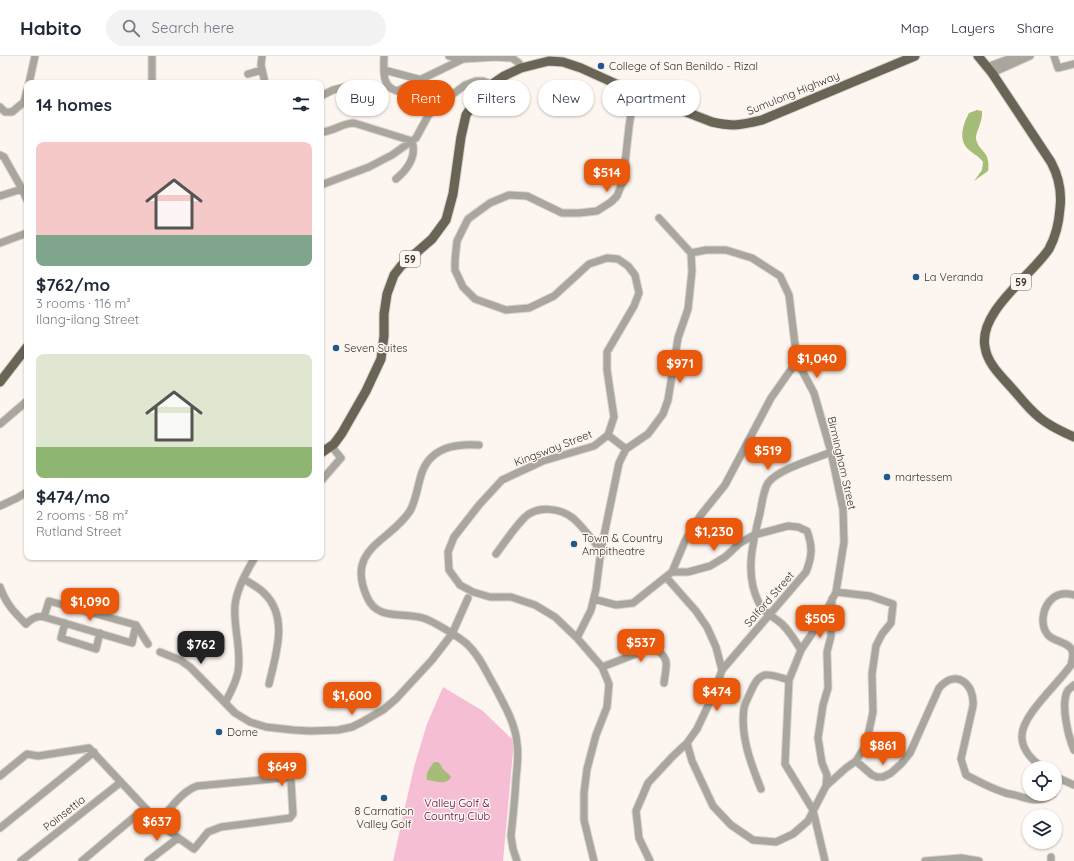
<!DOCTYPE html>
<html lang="en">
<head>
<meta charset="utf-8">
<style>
  body { margin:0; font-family:Quicksand,sans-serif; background:#f2f2f3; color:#1f2937; height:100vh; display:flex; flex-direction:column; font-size:15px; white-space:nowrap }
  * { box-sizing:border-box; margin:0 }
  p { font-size:13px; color:#747a83 }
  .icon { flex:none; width:22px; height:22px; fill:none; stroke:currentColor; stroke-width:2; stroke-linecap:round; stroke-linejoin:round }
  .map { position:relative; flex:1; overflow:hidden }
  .side { position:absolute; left:24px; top:24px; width:300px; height:480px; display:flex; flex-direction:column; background:#fff; border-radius:8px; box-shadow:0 1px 3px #0004 }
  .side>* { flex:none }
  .top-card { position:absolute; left:336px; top:24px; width:380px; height:36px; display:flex; gap:8px }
  .buttons { position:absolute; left:1022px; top:705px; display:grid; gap:8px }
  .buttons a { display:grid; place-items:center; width:40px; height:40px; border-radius:50%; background:#fff; box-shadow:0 1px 3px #0004; font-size:20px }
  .price { position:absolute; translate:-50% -34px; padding:0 9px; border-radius:8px; background:#ea580c; color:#fff; font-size:13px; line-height:26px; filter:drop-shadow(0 1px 2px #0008) }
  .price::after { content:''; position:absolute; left:50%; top:24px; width:12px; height:9px; margin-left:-6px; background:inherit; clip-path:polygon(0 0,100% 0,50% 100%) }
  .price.current { background:#222; color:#fff }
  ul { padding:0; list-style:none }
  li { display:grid; align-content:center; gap:8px; height:212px; padding:0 12px }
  li span { display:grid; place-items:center; height:124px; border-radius:8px; color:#555 }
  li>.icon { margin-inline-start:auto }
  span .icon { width:72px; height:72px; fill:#fffc; stroke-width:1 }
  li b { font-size:17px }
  h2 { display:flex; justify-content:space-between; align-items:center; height:48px; padding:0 12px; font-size:17px }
  .pill { padding:0 14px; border-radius:18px; background:#fff; box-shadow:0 1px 3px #0004; font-size:14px; line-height:36px }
  .pill.current { background:#ea580c; color:#fff }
  header { display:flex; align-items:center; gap:24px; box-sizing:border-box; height:56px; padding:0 20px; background:#fff; border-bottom:1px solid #e0e1e3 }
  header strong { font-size:19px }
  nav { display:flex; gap:22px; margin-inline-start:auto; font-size:14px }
  .search { width:280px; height:36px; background:#f2f2f3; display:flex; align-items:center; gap:10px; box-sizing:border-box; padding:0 14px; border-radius:22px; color:#747a83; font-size:15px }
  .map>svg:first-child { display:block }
</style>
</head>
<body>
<header>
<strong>Habito</strong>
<div class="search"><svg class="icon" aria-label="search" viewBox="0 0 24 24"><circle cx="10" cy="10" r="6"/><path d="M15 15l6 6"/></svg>Search here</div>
<nav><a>Map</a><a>Layers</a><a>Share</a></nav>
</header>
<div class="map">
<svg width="1074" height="805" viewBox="0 0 1074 805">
  <rect width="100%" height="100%" fill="#fdf5f0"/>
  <path fill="#f5bed5" d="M443 631 483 655 514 685 503 805H393L414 711 427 668Z"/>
  <path fill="#a6bd7a" d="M977 54 982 55C983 66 975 77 976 83 979 97 991 94 988 115L974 125 982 114 983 106C979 100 973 98 968 93 958 84 963 68 969 57Z
    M434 706H438C441 708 441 710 443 713 445 716 449 717 451 721 446 730 436 725 427 724 425 718 430 711 434 706Z"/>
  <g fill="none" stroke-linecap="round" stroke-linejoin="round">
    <g stroke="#d9d2cd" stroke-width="9">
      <path id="minor" d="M262 0 261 9 265 27
        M384 0C384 14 381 31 397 35L463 3 462 0
        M449 0 463 3 496 1 512 2 519 7 521 12
        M1054 0 1058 12 1074 8
        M987 11 1017 0
        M384 14 422 24
        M992 17 1030 0
        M248 18 262 14
        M29 27 35 0
        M152 27V0
        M321 40 333 34 348 30
        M0 51 5 56H12L24 46 27 34
        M321 76C333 76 342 67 354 67L412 85
        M0 99 4 101 22 133 27 144
        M396 123C408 113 417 101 412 85
        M321 129 369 111 392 99 416 82 428 60 436 51 465 29 476 25H483L491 28
        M0 140 22 133
        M0 187 27 177
        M691 197 706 194H726L752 202 780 220 789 239 797 305 814 337 831 396 843 453 844 486 836 536 823 561 801 594 789 624 785 708 813 754 825 805
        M0 368 27 345
        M608 379 626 393
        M479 389C464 388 445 389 433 400 417 413 420 437 410 455 390 486 345 492 367 541 377 565 403 556 423 562 433 565 459 581 467 588 480 600 486 616 495 631 504 649 515 666 517 687 519 699 517 711 516 723 515 742 513 761 511 780L513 793 517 805
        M321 425 341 402 332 391
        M0 450 17 442 27 436
        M496 498C505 486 514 472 525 461 538 449 561 452 574 463 584 472 592 484 601 494
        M672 516 685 485 700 460 725 429 771 342 797 305
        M244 523C251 528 258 531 264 537 289 561 276 598 269 628
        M0 531C6 548 14 556 26 568 31 563 37 559 44 561L49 545 136 569 148 588
        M594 543 616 549 633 547 672 516H688L710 510 725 501 740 487 754 479 788 470 798 471 807 475C813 491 812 501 806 516L722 614
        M44 561 132 587 136 569
        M65 567 61 582 96 593 100 577
        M577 582 591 554 596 533 601 494 619 407 626 393 648 378 663 358 668 344 678 282 688 253 692 215 691 197 659 162
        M801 594C796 586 790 576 783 569 775 561 764 558 759 547 744 518 753 486 760 457 762 448 763 435 768 427 778 413 815 403 831 396
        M160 596 180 604 190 611 235 657 250 666 266 671 293 674 310 675 338 674 352 671 362 666 383 654 396 643 432 604 452 578 468 542
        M602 611 646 594 655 592C671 604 666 609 664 627
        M1074 629C1072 631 1068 633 1067 636 1061 650 1068 680 1074 694
        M225 647C230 637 236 627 238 616 242 594 233 571 235 549 237 532 247 515 255 501
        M687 687 692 705 713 750 731 769 753 784 776 786 793 778 808 765 826 730 846 712 856 705 866 689 873 656 872 618 876 590 882 578 891 567 893 548 870 540 836 536
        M856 705 872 719 877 721H883L891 717 901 708 910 697 939 632C956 612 975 628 973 650L961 703 966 719C978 725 990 732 1003 736 1007 738 1011 738 1015 739 1029 743 1040 748 1053 738
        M1043 712C1033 705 1021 693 1022 679 1023 658 1058 628 1071 609 1072 604 1074 599 1072 594 1067 585 1054 586 1048 579 1039 568 1043 550 1053 542 1059 537 1067 537 1074 539
        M0 720 27 698 38 700 89 692 163 771 194 793 208 776 221 771 290 762 293 758 291 725 289 722H282L197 730C181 736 170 753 159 766
        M1055 721 1057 725 1055 734
        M1056 721 1074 729
        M826 730 827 719 822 707 818 682 823 649 828 632 827 596 831 580 832 543
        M761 733C751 708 740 680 744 652 745 647 749 640 751 635 754 629 757 621 765 619 772 618 782 622 789 624
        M0 772 94 696
        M1051 801V805
        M21 805 121 726
        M82 805 145 752
        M148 805 178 782
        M594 805 584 764V737L587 713 596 679 607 651 609 628 602 611 577 582 555 561 535 549 511 541H490L473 536 460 529 449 514 448 496 454 481 479 449 502 424 543 405 594 390 608 379 614 361 607 314V296L634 250 639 237 635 219 628 210 618 203 607 202 589 208 554 240 529 252 506 254 475 243 463 231 455 214V204L457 185 468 163 490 147 509 139 527 140 562 157H579L597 155 611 146 617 140 623 125 629 71 634 36
        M650 805 639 782 636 755 648 727 672 701 687 687 697 673 714 637 722 614 716 591 707 571 696 555 666 521
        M925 805 961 802 979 805"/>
    </g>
    <g stroke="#d9d2cd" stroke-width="11">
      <path id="major" d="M978 0 992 17 1051 106C1059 121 1062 135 1060 152 1059 167 1056 180 1049 193 1031 220 978 256 985 291 987 306 999 318 1009 329 1021 342 1032 358 1047 367 1056 373 1065 377 1074 381
        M0 326 27 291
        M321 397 334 388 342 377 366 335 381 303 384 280V258L387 238 394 219 401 210 432 183 446 164 453 138 461 81 466 59 482 35 504 20 521 12 549 5 563 6 581 12 634 36 712 66C733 71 741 69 762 64L915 0"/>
    </g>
    <use href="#minor" stroke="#a9a69e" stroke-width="7"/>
    <use href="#major" stroke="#686456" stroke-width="9"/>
  </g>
  <g fill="#21588f" stroke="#fdf5f0" stroke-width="1.5">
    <circle cx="601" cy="10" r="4"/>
    <circle cx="916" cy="221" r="4"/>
    <circle cx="336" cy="292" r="4"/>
    <circle cx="887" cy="421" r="4"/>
    <circle cx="574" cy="488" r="4"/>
    <circle cx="219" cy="676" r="4"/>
    <circle cx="384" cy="742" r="4"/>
  </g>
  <g text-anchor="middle" stroke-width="3" stroke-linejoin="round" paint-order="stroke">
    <g fill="#fdf5f0" stroke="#726b66" stroke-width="1">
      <rect x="400" y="195" width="20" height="16" rx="3"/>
      <rect x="1011" y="218" width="20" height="16" rx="3"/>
    </g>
    <g font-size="10" font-weight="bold" fill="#36302b">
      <text x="410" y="207">59</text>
      <text x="1021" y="230">59</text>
    </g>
    <g font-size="11" fill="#36302b" stroke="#fdf5f0" text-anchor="start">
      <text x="609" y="14">College of San Benildo - Rizal</text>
      <text x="924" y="225">La Veranda</text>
      <text x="344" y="296">Seven Suites</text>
      <text x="895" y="425">martessem</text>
      <text x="582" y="486">Town &amp; Country<tspan x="582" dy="13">Ampitheatre</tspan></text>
      <text x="227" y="680">Dome</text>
      <text x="384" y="759" text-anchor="middle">8 Carnation<tspan x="384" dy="13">Valley Golf</tspan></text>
    </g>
    <g font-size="11" fill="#36302b" stroke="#fdf5f0">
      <text transform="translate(793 37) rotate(-22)" y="4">Sumulong Highway</text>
      <text transform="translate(553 392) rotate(-21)" y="4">Kingsway Street</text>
      <text transform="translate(842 407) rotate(77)" y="4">Birmingham Street</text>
      <text transform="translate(769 543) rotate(-49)" y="4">Salford Street</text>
      <text transform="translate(64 757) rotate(-38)" y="4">Poinsettia</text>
    </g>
    <g font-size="11" fill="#560134" stroke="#fdf5f0">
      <text x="457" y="751">Valley Golf &amp;<tspan x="457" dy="13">Country Club</tspan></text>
    </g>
  </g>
</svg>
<div class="buttons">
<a><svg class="icon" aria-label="locate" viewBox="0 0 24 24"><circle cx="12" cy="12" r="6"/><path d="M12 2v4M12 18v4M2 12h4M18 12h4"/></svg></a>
<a><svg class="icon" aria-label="layers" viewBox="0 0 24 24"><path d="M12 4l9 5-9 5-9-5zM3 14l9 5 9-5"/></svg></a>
</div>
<b class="price" style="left:607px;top:137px">$514</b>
<b class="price" style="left:817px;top:323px">$1,040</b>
<b class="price" style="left:680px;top:328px">$971</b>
<b class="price" style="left:768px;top:415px">$519</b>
<b class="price" style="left:714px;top:496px">$1,230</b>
<b class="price" style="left:90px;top:566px">$1,090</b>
<b class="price" style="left:820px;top:583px">$505</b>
<b class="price" style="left:641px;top:607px">$537</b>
<b class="price current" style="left:201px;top:609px">$762</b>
<b class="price" style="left:717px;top:656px">$474</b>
<b class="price" style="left:352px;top:660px">$1,600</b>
<b class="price" style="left:883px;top:710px">$861</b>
<b class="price" style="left:282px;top:731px">$649</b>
<b class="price" style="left:157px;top:786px">$637</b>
<div class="top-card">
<a class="pill">Buy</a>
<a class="pill current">Rent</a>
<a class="pill">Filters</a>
<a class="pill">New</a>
<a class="pill">Apartment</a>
</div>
<section class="side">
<h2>14 homes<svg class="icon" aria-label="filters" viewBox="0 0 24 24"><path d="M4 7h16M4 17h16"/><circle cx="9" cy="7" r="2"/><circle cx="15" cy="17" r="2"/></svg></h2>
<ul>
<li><span style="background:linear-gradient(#f6c9c9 75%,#7fa58c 0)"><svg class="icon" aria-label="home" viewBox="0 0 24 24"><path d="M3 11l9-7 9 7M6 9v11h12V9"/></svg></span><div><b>$762/mo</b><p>3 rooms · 116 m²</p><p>Ilang-ilang Street</p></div></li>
<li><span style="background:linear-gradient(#dfe7d0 75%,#8fb573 0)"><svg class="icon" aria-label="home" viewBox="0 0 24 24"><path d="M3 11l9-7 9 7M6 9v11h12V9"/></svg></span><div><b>$474/mo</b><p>2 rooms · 58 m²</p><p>Rutland Street</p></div></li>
</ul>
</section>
</div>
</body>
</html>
